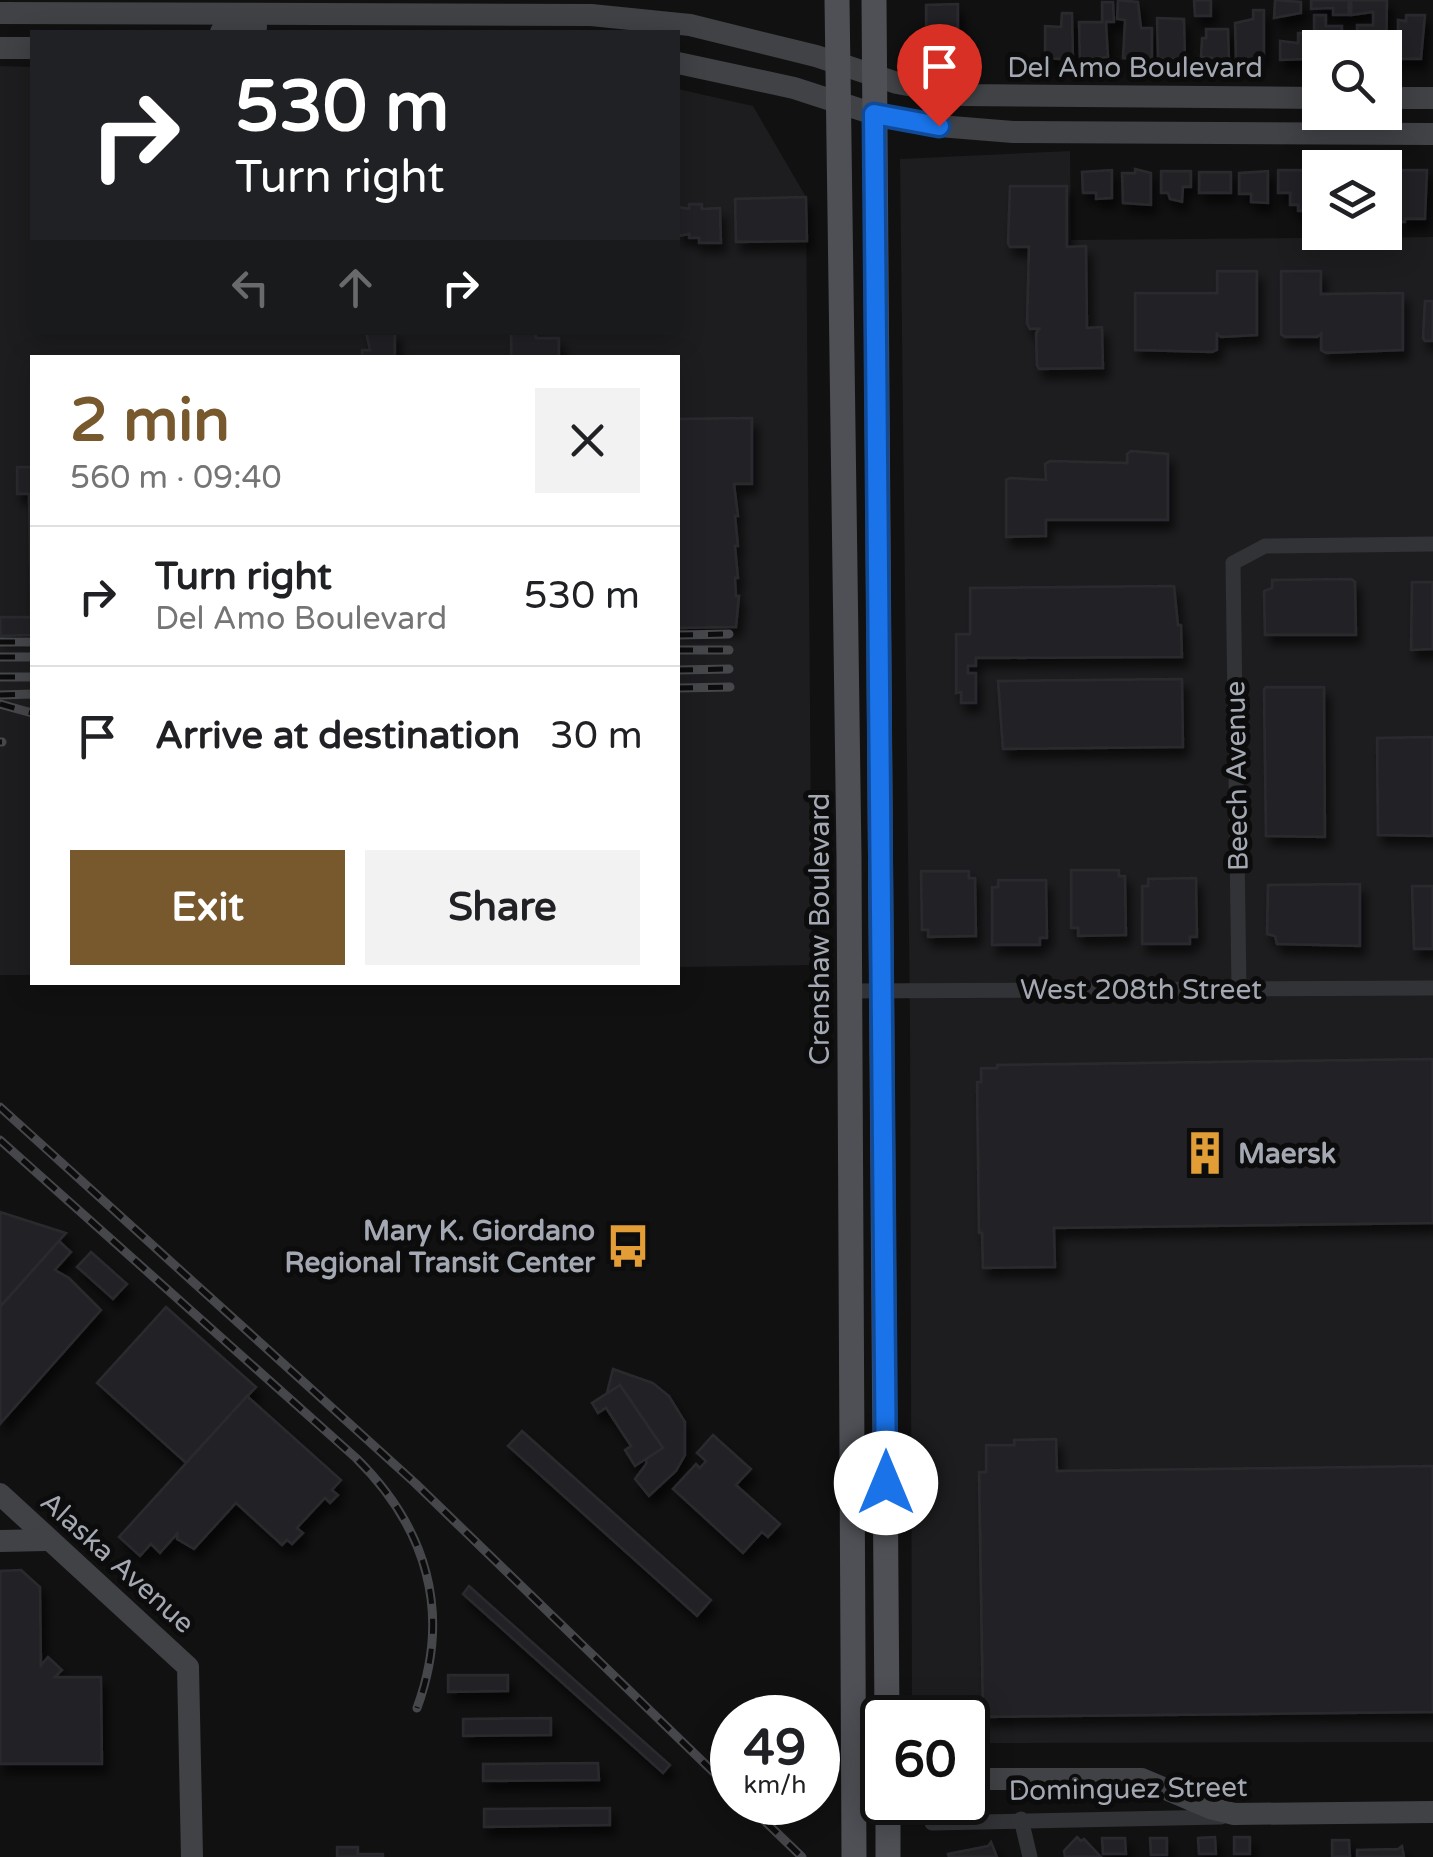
<!DOCTYPE html>
<html lang="en">
<head>
<meta charset="utf-8">
<style>
  body { margin:0; font-family:"Varela Round",sans-serif; background:#f2f2f2; color:#202124; height:100vh; display:flex; flex-direction:column; font-size:38px; white-space:nowrap }
  * { box-sizing:border-box; margin:0 }
  p { font-size:32px; color:#757577 }
  .icon { flex:none; width:55px; height:55px; fill:none; stroke:currentColor; stroke-width:2; stroke-linecap:round; stroke-linejoin:round }
  .map { position:relative; flex:1; overflow:hidden }
  .panel { position:absolute; left:30px; top:355px; width:650px; height:630px; display:flex; flex-direction:column; background:#fff; border-radius:0px; box-shadow:0 5px 25px #0003 }
  .panel>* { flex:none }
  .guide { position:absolute; left:30px; top:30px; width:650px; height:305px; border-radius:0px; box-shadow:0 5px 25px #0003; background:#202124; color:#fff; overflow:hidden }
  .tools { position:absolute; left:1302px; top:30px; display:grid; gap:20px }
  .tools a { display:grid; place-items:center; width:100px; height:100px; border-radius:0px; background:#fff; box-shadow:0 5px 25px #0003; font-size:50px }
  .speed { position:absolute; left:710px; top:1695px; display:flex; gap:20px; font-size:50px; font-weight:700; text-align:center }
  .speed>* { display:grid; place-content:center; width:130px; height:130px; border-radius:50%; background:#fff; box-shadow:0 5px 25px #0003; line-height:1 }
  .speed small { font-size:25px; font-weight:400 }
  .speed .limit { border:5px solid #111; border-radius:15px; background:#fff; color:#111 }
  .pin { position:absolute; display:grid; place-items:center; width:85px; height:85px; color:#fff; margin:-102px -42px; border-radius:50% 50% 50% 0; rotate:-45deg; box-shadow:0 0 10px #0007 }
  .pin .icon { rotate:45deg }
  .me { position:absolute; width:110px; margin:-55px; rotate:0deg; stroke-linejoin:round; filter:drop-shadow(0 0 8px #0008) }
  .turn { display:flex; align-items:center; gap:35px; height:210px; padding:0 40px; font-size:45px }
  .turn .icon { width:130px; height:130px; stroke-width:2.5 }
  .turn b { display:block; font-size:70px; line-height:85px }
  .lanes { display:flex; align-items:center; height:95px; padding:0 40px; background:#0003; justify-content:center; gap:50px; direction:ltr }
  .lanes .off { opacity:.35 }
  .round { display:grid; place-items:center; flex:none; width:105px; height:105px; border-radius:0px; background:#f2f2f2 }
  .head { display:flex; align-items:center; justify-content:space-between; height:170px; padding:0 40px }
  h1 { font-size:60px; font-weight:800; line-height:75px; color:#78592d }
  .button { display:flex; gap:20px; margin-top:auto; padding:20px 40px }
  .button a { flex:1; height:115px; border-radius:0px; background:#78592d; color:#fff; font-size:40px; font-weight:800; line-height:115px; text-align:center }
  .button a+a { background:#f2f2f2; color:#202124 }
  ul { padding:0; list-style:none }
  li { display:flex; align-items:center; gap:30px; height:140px; padding:0 40px; border-top:2px solid #e0e0e0 }
  li div { flex:1 }
  li b { display:block; font-size:38px }
  li em { font-style:normal }
  .map>svg:first-child { display:block }
  .built { fill:#1d1d1f }
  .building { fill:#242426; stroke:#2b2b2e; stroke-width:2.5; filter:url(#shadow) }
  .lines { fill:none; stroke-linecap:round; stroke-linejoin:round }
  .street { stroke:#323336; stroke-width:15 }
  .secondary { stroke:#404246; stroke-width:22 }
  .primary { stroke:#4e5055; stroke-width:25 }
  .rail-casing { stroke:#45474b; stroke-width:9 }
  .rail { stroke:#0c0c0d; stroke-width:5; stroke-dasharray:15; stroke-linecap:butt }
  .route-casing { stroke:#114b97; stroke-width:25 }
  .route { stroke:#1a73e8; stroke-width:18 }
  .labels { text-anchor:middle; stroke-width:10; stroke-linejoin:round; paint-order:stroke }
  .street-label { font-size:28px; fill:#a3a8b2; stroke:#0c0c0d }
  .poi-label { font-size:28px; font-weight:bold; fill:#a3a8b2; stroke:#0c0c0d; text-anchor:start }
</style>
</head>
<body>
<div class="map">
<svg width="1433" height="1857" viewBox="0 0 1433 1857">
  <defs>
    <filter id="shadow"><feDropShadow dx="5" dy="9" stdDeviation="5" flood-color="#0009"/></filter>
  </defs>
  <rect width="100%" height="100%" fill="#111112"/>
  <g class="built">
    <path d="M0 66 32 67V332H678V89L753 106 806 197 812 965 678 967V358H32V975H0Z"/>
    <path d="M1070 151 1071 240 1433 237V1742L968 1743V1718L912 1717 910 1023 900 159Z"/>
  </g>
  <g class="building">
    <path d="M1118 0 1138 2 1141 28H1152V60L1123 58 1125 20 1117 19Z"/>
    <path d="M1194 0H1211V16H1195Z"/>
    <path d="M1275 0 1301 2V13L1274 18Z"/>
    <path d="M1311 0H1349V15H1333V8L1311 9Z"/>
    <path d="M1351 0H1387L1386 59 1385 48H1357V25H1373V12L1351 15Z"/>
    <path d="M1102 2H1113L1114 22H1106L1108 57 1080 60 1079 22H1102Z"/>
    <path d="M958 4V33H926V5Z"/>
    <path d="M1253 10H1264V57L1236 60 1235 23 1253 19Z"/>
    <path d="M1062 13H1072L1073 60 1045 58V26L1061 27Z"/>
    <path d="M1314 15H1326V26H1342V48H1320V60H1314Z"/>
    <path d="M1406 15H1425L1421 59H1392V33H1398V20L1406 21Z"/>
    <path d="M1157 18 1184 19 1185 59H1158Z"/>
    <path d="M1206 29H1228L1229 60 1201 57 1202 38H1206Z"/>
    <path d="M1298 33H1308V59L1280 60V41L1298 43Z"/>
    <path d="M1135 169 1151 173V205L1123 203 1122 173H1135Z"/>
    <path d="M1112 170V198L1096 199V193H1083L1082 172Z"/>
    <path d="M1278 170H1308L1310 211H1298V205H1290V193H1278Z"/>
    <path d="M1395 170H1427L1425 219H1405V222H1400V201H1395Z"/>
    <path d="M1161 171H1191V187H1183L1182 202 1170 199 1168 193H1161Z"/>
    <path d="M1268 171V203L1251 202V194H1239V173Z"/>
    <rect x="1199" y="172" width="32" height="21"/>
    <path d="M1010 186H1067V247L1086 246 1087 328 1102 327 1103 368 1039 369 1037 365 1036 333 1039 329H1030L1027 323 1029 247H1010L1008 243Z"/>
    <path d="M806 197 807 241 736 242 735 199Z"/>
    <path d="M689 204H702V209L720 208 721 243H699V238H689V234L678 236V207L689 209Z"/>
    <path d="M1217 271H1257V335L1221 337 1217 334V350L1212 352 1135 350V293H1217Z"/>
    <path d="M1281 271H1321V294L1403 293V350L1326 353 1321 350V334L1317 337H1285L1281 334Z"/>
    <path d="M1425 301H1433V341H1425L1423 338Z"/>
    <path d="M395 332V358L362 357V350H370L366 332Z"/>
    <path d="M511 332H536V338H559V358H511Z"/>
    <path d="M752 418V484H734L738 516H735L738 546H735L738 578H735L736 596H739L736 627 678 628V419Z"/>
    <path d="M1131 451 1168 454V520H1046V536L1006 537V480L1010 478 1046 480 1045 464 1050 461 1127 463V454Z"/>
    <path d="M17 467H32V635L0 636V617H31L29 494H17Z"/>
    <path d="M1351 579 1355 582 1356 635H1265L1264 591 1272 588V580Z"/>
    <path d="M1412 582H1433V649L1411 650Z"/>
    <path d="M1174 586 1178 625H1181L1182 657 976 658V666H968V673H976V703H961V692L956 693V634H970V588Z"/>
    <path d="M1182 679 1183 747 1003 749 998 681Z"/>
    <path d="M1266 687H1324L1325 837 1266 836 1264 690Z"/>
    <path d="M1433 737V836L1378 835 1377 738Z"/>
    <path d="M1071 870H1119V876H1125L1126 935 1078 936V928H1071Z"/>
    <path d="M921 871H969V878H975L976 936 928 937V930H922Z"/>
    <path d="M1196 878 1197 937H1190V944H1142V886H1148V879Z"/>
    <path d="M998 880H1046L1047 938H1040V945H992V887H998Z"/>
    <path d="M1360 884V946L1277 944 1275 936 1267 934 1268 885Z"/>
    <path d="M1412 886H1433V949H1414Z"/>
    <path d="M1433 1059V1223L1054 1228 1055 1267 983 1268 982 1233H979L977 1082H981V1068H997V1065Z"/>
    <path d="M0 1212 66 1233 0 1307Z"/>
    <path d="M59 1241 71 1252 55 1270 69 1278 101 1310 0 1424V1307Z"/>
    <path d="M91 1252 127 1284 113 1299 77 1267Z"/>
    <path d="M166 1307 256 1387 186 1463 97 1383Z"/>
    <path d="M613 1369 653 1383 669 1396 685 1422V1455L676 1471 649 1496 635 1479 646 1464 649 1440 632 1414 607 1393Z"/>
    <path d="M620 1385 663 1448 635 1466 625 1450 631 1446 606 1408 598 1413 592 1403Z"/>
    <path d="M247 1396 341 1480 332 1490 338 1495 330 1503 325 1498 297 1528 303 1533 292 1544 287 1540 282 1545 236 1503 194 1549 177 1539V1534L160 1553 151 1544 140 1556 119 1537Z"/>
    <path d="M522 1431 711 1600 697 1616 508 1446Z"/>
    <path d="M713 1435 751 1469 736 1485 780 1524 768 1537 762 1532 743 1553 673 1489 696 1464 700 1468 706 1461 697 1453Z"/>
    <path d="M1056 1439 1057 1471 1433 1466V1712L983 1717 979 1472H986V1445H1014V1440Z"/>
    <path d="M21 1570 40 1587 41 1665 48 1657 62 1670 55 1677H101L102 1764H0V1571Z"/>
    <path d="M469 1586 670 1765 663 1773 463 1594Z"/>
    <path d="M448 1675H508V1691L448 1692Z"/>
    <path d="M551 1718V1735L463 1736V1719Z"/>
    <path d="M598 1763 599 1780 483 1781V1764Z"/>
    <path d="M610 1808V1825L484 1827V1809Z"/>
    <path d="M1077 1837 1081 1841 1084 1839 1101 1857H1065L1064 1851Z"/>
    <path d="M1215 1837 1216 1854H1199L1198 1838Z"/>
    <rect x="1234" y="1837" width="16" height="17"/>
    <path d="M1102 1838H1125L1126 1854H1103Z"/>
    <path d="M1150 1838H1167V1855H1151Z"/>
    <path d="M1332 1840H1349L1350 1857H1332Z"/>
    <path d="M991 1842 997 1857H949L948 1854 988 1846Z"/>
    <path d="M1402 1846 1404 1857H1357V1850L1398 1849Z"/>
    <path d="M337 1847H358V1854H383V1857H337Z"/>
  </g>
  <g class="lines">
    <g class="street">
      <path d="M1239 989 1233 563 1265 546 1433 544"/>
      <path d="M849 991 1433 988"/>
      <path d="M1021 1819 1030 1857"/>
      <path d="M932 1823 1221 1817"/>
    </g>
    <g class="secondary">
      <path d="M0 13 591 15 690 25 816 56 897 83 963 95 1320 98"/>
      <path d="M221 32 232 27H256"/>
      <path d="M0 48H32"/>
      <path d="M678 63 794 88 874 114 939 126 1013 132 1433 134"/>
      <path d="M1385 98H1433"/>
      <path d="M0 1494 188 1667 192 1857"/>
      <path d="M0 1541 47 1540"/>
      <path d="M968 1779H1142L1210 1808 1234 1814 1433 1812"/>
      <path d="M854 1780H882"/>
    </g>
    <g class="primary">
      <path d="M837 0 849 857 854 1857"/>
      <path d="M874 0 887 1718"/>
      <path d="M888 1802V1857"/>
    </g>
    <g class="rail-casing">
      <g id="rail">
        <path d="M678 635 729 634"/>
        <path d="M0 642H32"/>
        <path d="M678 650H729"/>
        <path d="M0 657H32"/>
        <path d="M678 670 729 669"/>
        <path d="M0 677H32"/>
        <path d="M678 688 730 687"/>
        <path d="M0 695 32 694"/>
        <path d="M0 704 32 713"/>
        <path d="M0 742H2"/>
        <path d="M0 1107 415 1483 732 1790"/>
        <path d="M0 1140 356 1458C427 1528 452 1613 417 1708"/>
        <path d="M745 1802 802 1857"/>
      </g>
    </g>
    <use href="#rail" class="rail"/>
  </g>
  <g class="lines">
    <g class="route-casing">
      <path id="route" d="M886 1483 874 114 939 126"/>
    </g>
    <use href="#route" class="route"/>
  </g>
  <defs>
    <g id="building-bare" transform="scale(3.45)"><path d="M-4-6H4V6H1V3H-1V6H-4ZM-2.5-4.3h1.7v1.8h-1.7ZM.8-4.3h1.7v1.8H.8ZM-2.5-1h1.7V.8h-1.7ZM.8-1h1.7V.8H.8Z" fill="#e39d37" stroke="#0c0c0d" stroke-width="2.5" paint-order="stroke"/></g>
    <g id="bus-bare" transform="scale(3.45)"><path d="M-5-6H5V4H4V6H2V4H-2V6H-4V4H-5ZM-3.5-4V0h7V-4ZM-3.5 1.2v1.5H-2V1.2ZM2 1.2v1.5H3.5V1.2Z" fill="#e39d37" stroke="#0c0c0d" stroke-width="2.5" paint-order="stroke"/></g>
  </defs>
  <g fill-rule="evenodd">
    <use href="#building-bare" x="1205" y="1153"/>
    <use href="#bus-bare" x="628" y="1246"/>
  </g>
  <g class="labels">
    <g class="street-label">
      <text x="1135" y="77">Del Amo Boulevard</text>
      <text transform="translate(1236 776) rotate(-91)" y="10">Beech Avenue</text>
      <text transform="translate(819 929) rotate(-90)" y="10">Crenshaw Boulevard</text>
      <text x="1141" y="999">West 208th Street</text>
      <text transform="translate(118 1562) rotate(42)" y="10">Alaska Avenue</text>
      <text transform="translate(1128 1788) rotate(-1)" y="10">Dominguez Street</text>
    </g>
    <g class="poi-label">
      <text x="1238" y="1163">Maersk</text>
      <text x="595" y="1240" text-anchor="end">Mary K. Giordano<tspan x="595" dy="32">Regional Transit Center</tspan></text>
    </g>
  </g>
</svg>
<div class="tools">
<a><svg class="icon" aria-label="search" viewBox="0 0 24 24"><circle cx="10" cy="10" r="6"/><path d="M15 15l6 6"/></svg></a>
<a><svg class="icon" aria-label="layers" viewBox="0 0 24 24"><path d="M12 4l9 5-9 5-9-5zM3 14l9 5 9-5"/></svg></a>
</div>
<div class="speed"><div>49<small>km/h</small></div><div class="limit">60</div></div>
<div class="pin" style="left:939px;top:126px;background:#d93025"><svg class="icon" aria-label="arrive" viewBox="0 0 24 24"><path d="M6 21V4h12l-3 4 3 4H6"/></svg></div>
<svg class="me" style="left:886px;top:1483px" viewBox="-20 -20 40 40"><circle r="19" fill="#fff"/><path d="M0-13L10 11 0 6-10 11z" fill="#1a73e8"/></svg>
<div class="guide">
<div class="turn"><svg class="icon" aria-label="right" viewBox="0 0 24 24"><path d="M7 20v-9h11M14 6l5 5-5 5"/></svg><div><b>530 m</b>Turn right</div></div>
<div class="lanes"><svg class="icon off" aria-label="left" viewBox="0 0 24 24"><path d="M17 20v-9H6M10 6l-5 5 5 5"/></svg><svg class="icon off" aria-label="ahead" viewBox="0 0 24 24"><path d="M12 20V5M6 11l6-6 6 6"/></svg><svg class="icon" aria-label="right" viewBox="0 0 24 24"><path d="M7 20v-9h11M14 6l5 5-5 5"/></svg></div>
</div>
<section class="panel">
<div class="head"><div><h1>2 min</h1><p>560 m · 09:40</p></div><a class="round"><svg class="icon" aria-label="close" viewBox="0 0 24 24"><path d="M6 6l12 12M18 6L6 18"/></svg></a></div>
<ul>
<li><svg class="icon" aria-label="right" viewBox="0 0 24 24"><path d="M7 20v-9h11M14 6l5 5-5 5"/></svg><div><b>Turn right</b><p>Del Amo Boulevard</p></div><em>530 m</em></li>
<li><svg class="icon" aria-label="arrive" viewBox="0 0 24 24"><path d="M6 21V4h12l-3 4 3 4H6"/></svg><div><b>Arrive at destination</b></div><em>30 m</em></li>
</ul>
<div class="button"><a>Exit</a><a>Share</a></div>
</section>
</div>
</body>
</html>
